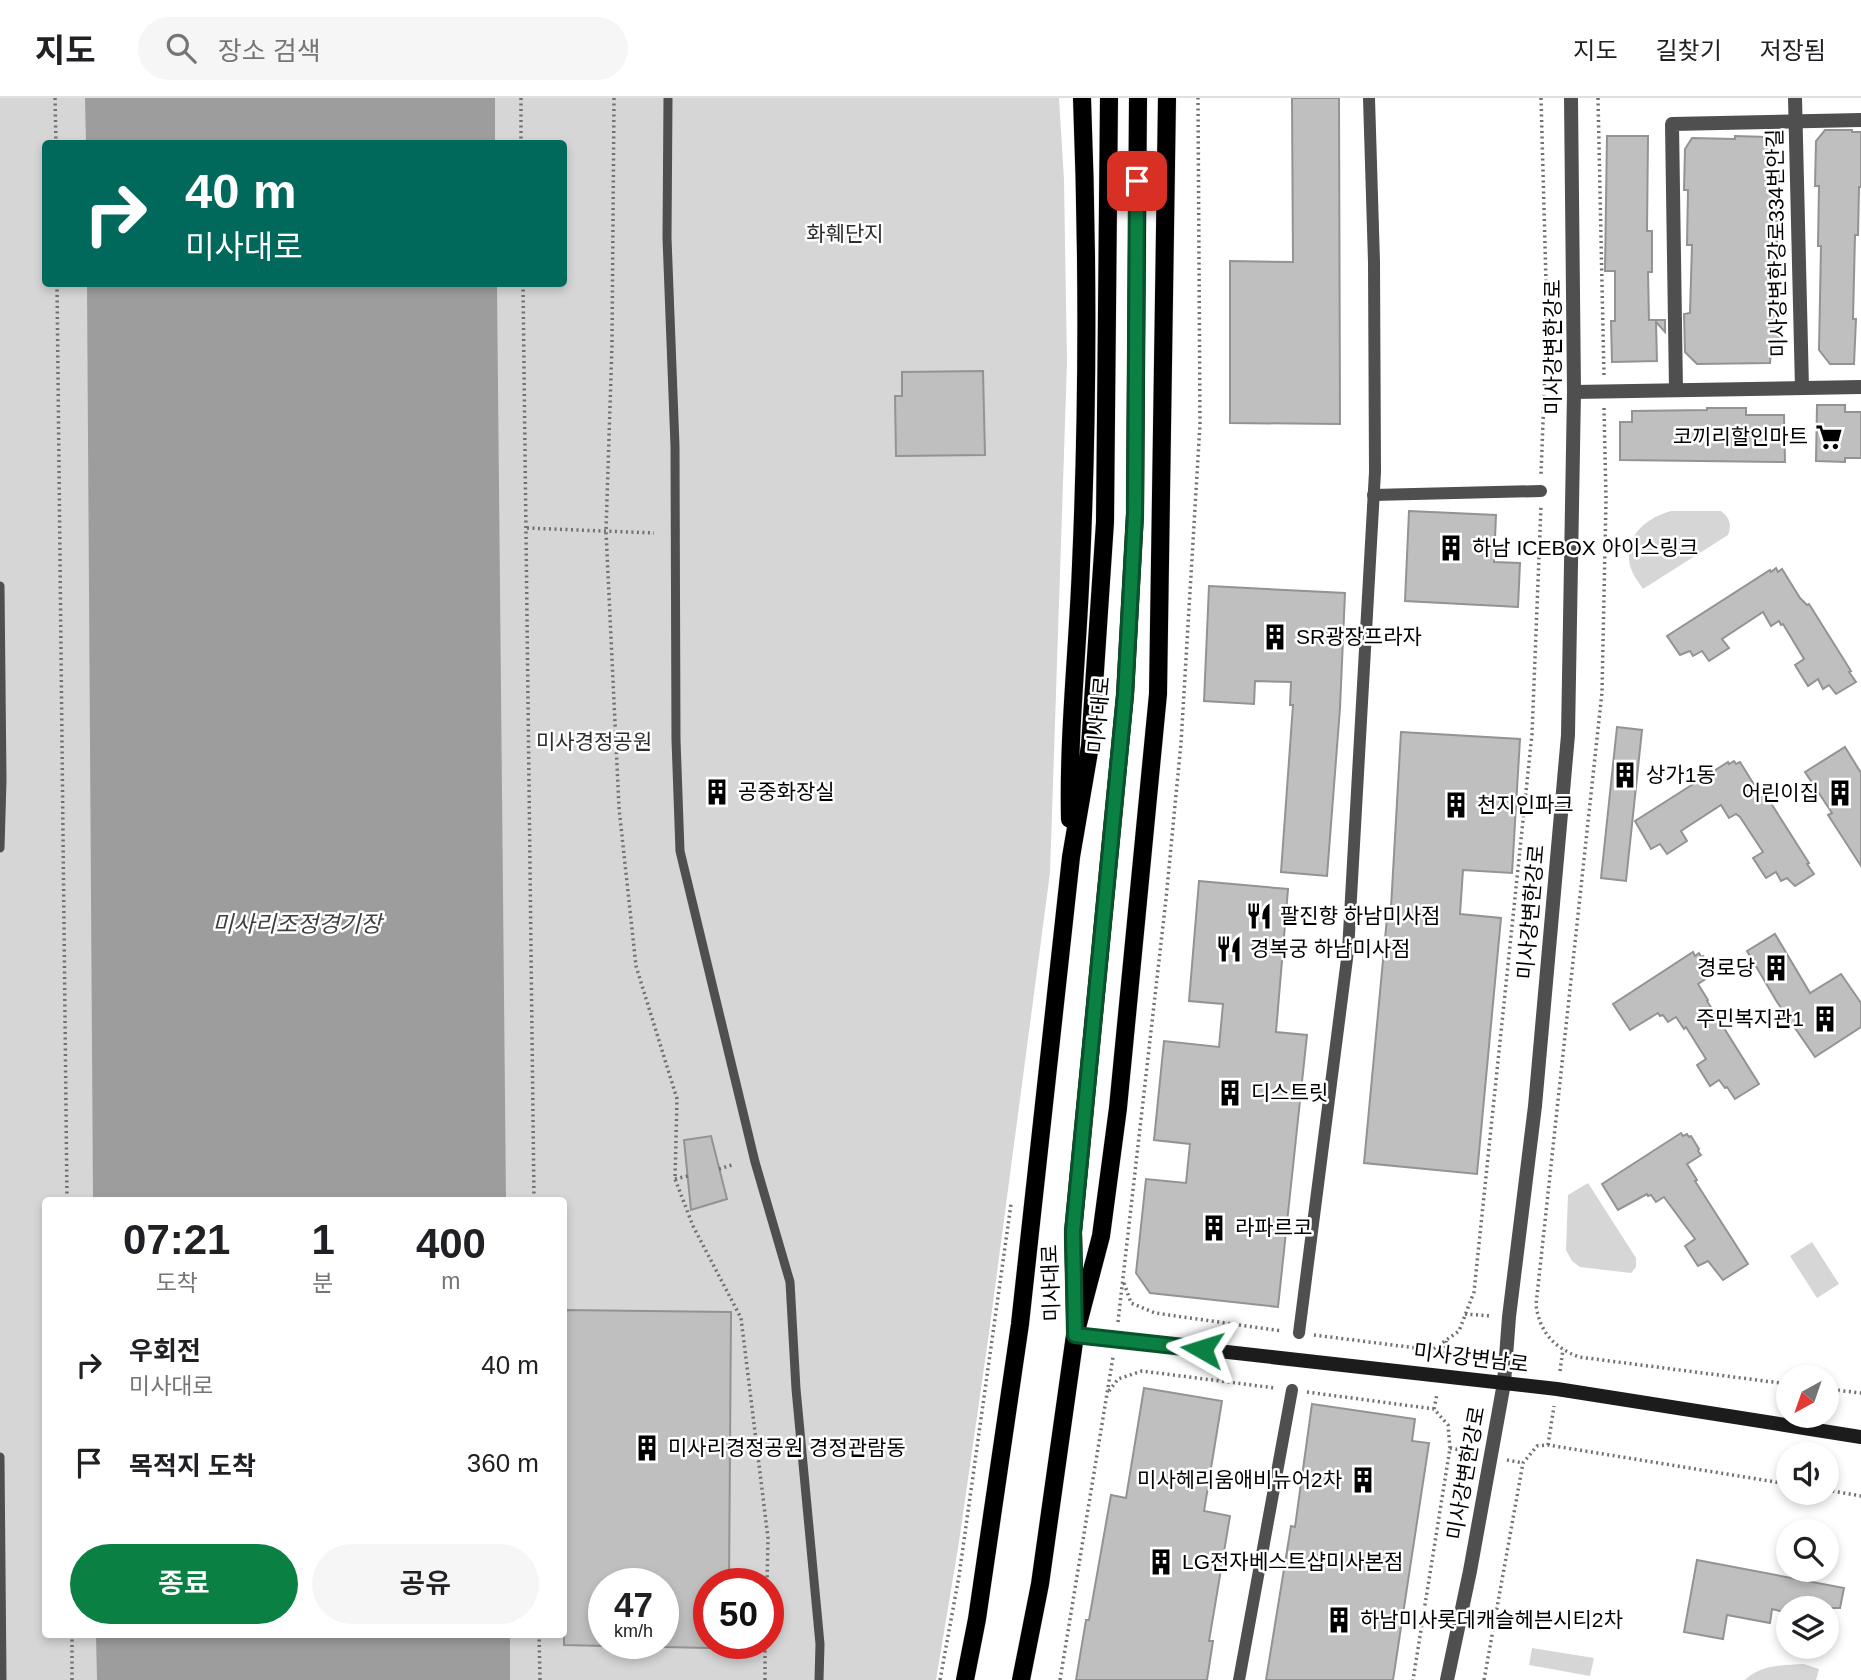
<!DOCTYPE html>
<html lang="ko">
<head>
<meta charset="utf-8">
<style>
  body { margin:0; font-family:Arial,"Noto Sans KR",sans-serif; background:#f6f6f6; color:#202124; height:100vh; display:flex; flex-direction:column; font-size:26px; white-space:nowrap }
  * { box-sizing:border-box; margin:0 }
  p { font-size:23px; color:#757577 }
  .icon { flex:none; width:38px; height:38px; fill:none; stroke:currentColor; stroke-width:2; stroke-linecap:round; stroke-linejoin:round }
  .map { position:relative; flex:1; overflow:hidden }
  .panel { position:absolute; left:42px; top:1099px; width:525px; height:441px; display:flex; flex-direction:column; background:#fff; border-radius:7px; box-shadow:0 4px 10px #0003 }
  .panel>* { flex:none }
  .banner { position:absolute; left:42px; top:42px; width:525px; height:147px; border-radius:7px; box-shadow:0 4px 10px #0003; background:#00695c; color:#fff; overflow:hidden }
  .needle { width:46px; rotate:220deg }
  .buttons { position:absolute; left:1776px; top:1267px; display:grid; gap:14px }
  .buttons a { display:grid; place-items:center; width:63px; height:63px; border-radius:50%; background:#fff; box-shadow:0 4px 10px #0003; font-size:35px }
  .speed { position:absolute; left:588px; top:1470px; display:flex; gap:14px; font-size:35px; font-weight:700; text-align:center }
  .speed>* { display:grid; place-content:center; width:91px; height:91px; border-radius:50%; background:#fff; box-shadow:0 4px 10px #0003; line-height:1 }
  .speed small { font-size:18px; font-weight:400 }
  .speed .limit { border:10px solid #d22; background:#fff; color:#111 }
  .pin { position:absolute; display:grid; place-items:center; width:60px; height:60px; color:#fff; margin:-30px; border-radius:14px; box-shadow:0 4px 10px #0006 }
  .me { position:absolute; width:77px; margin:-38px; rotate:276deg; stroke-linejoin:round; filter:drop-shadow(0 0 5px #0008) }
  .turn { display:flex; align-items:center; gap:24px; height:147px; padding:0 28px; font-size:32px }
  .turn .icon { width:91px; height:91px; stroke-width:2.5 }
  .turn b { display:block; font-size:49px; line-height:60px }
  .eta { display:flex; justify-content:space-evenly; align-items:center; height:119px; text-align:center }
  .eta b { font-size:42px; font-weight:600; line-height:49px }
  .button { display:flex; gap:14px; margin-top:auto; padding:14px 28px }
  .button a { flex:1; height:80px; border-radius:42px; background:#0b8043; color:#fff; font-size:28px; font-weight:600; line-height:80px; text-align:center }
  .button a+a { background:#f6f6f6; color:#202124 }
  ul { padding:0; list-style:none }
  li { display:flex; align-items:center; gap:21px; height:98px; padding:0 28px }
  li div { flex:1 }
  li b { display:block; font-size:26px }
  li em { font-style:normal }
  header { display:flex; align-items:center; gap:42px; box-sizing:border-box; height:98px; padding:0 35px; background:#fff; border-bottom:2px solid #e0e0e0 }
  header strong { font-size:33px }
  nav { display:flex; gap:38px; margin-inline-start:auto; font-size:24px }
  .search { width:490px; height:63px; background:#f6f6f6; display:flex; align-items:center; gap:18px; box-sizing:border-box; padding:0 24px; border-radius:38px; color:#757577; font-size:26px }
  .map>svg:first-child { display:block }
  .green { fill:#d6d6d6; fill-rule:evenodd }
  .water { fill:#9d9d9d }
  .building { fill:#bfbfbf; stroke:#939393; stroke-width:2 }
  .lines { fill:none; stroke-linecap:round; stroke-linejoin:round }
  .primary-casing { stroke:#dbdbdb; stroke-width:19 }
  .path { stroke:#717171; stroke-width:3.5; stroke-dasharray:2 3.5; stroke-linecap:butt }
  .service { stroke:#4f4f4f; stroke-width:9 }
  .pedestrian { stroke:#4f4f4f; stroke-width:12 }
  .minor { stroke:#4f4f4f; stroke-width:14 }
  .tertiary { stroke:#4f4f4f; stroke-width:14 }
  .secondary { stroke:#1c1c1c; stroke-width:14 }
  .primary { stroke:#000; stroke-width:18 }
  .route-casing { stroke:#07532c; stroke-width:18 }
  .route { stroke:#0b8043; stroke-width:12 }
  .labels { text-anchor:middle; stroke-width:5; stroke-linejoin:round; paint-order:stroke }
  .park-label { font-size:21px; fill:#2d2d2d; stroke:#fff }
  .street-label { font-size:21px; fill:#000; stroke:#fff }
  .poi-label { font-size:21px; fill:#000; stroke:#fff; text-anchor:start }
  .water-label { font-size:23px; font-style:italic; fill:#3e3e3e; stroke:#fff }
</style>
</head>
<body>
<header>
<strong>지도</strong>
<div class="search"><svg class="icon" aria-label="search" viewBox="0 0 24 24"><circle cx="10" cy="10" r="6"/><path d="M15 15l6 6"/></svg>장소 검색</div>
<nav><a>지도</a><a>길찾기</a><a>저장됨</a></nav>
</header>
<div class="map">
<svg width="1861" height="1582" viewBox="0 0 1861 1582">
  <rect width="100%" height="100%" fill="#fff"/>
  <g class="green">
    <path d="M0 0H1059L1064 82 1067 265 1050 775 989 1235 959 1444 936 1582H0ZM46 46H564V186H46ZM46 1102H564V1536H46ZM604 1486H663V1545H604ZM709 1486H768V1545H709Z"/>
    <path d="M1671 413H1721C1730 420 1732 427 1728 437L1643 491C1637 482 1629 472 1629 460 1627 435 1649 419 1671 413Z"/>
    <path d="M1588 1085 1636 1160V1169L1631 1175 1580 1169 1572 1163 1566 1152 1568 1097Z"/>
    <path d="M1812 1144 1839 1186 1817 1200 1790 1158Z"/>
    <path d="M1532 1550 1594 1560 1590 1578 1529 1567Z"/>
    <path d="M1804 1566 1819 1571 1816 1582H1745C1760 1567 1784 1567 1804 1566Z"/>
  </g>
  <g class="water">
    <path d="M85 0H495V45H86Z"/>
    <path d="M87 186H497L506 1102H93Z"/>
    <path d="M96 1537H510V1582H97Z"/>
  </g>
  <g class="building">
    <path d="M1292 0H1339L1340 326 1230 325V163L1293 164Z"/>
    <path d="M1825 32H1852V34H1861V89H1859L1858 137H1855L1853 221H1856L1854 266H1830L1819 252 1821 148H1818L1819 88H1815L1816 43Z"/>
    <path d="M1607 38H1648L1647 133H1652V174H1648L1649 222H1665V234L1656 224 1657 263 1612 264 1611 223H1615V173H1605Z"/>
    <path d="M1735 38 1768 39 1774 46 1773 71H1779L1775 216 1779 217V253H1771L1770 265 1697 266 1685 254 1684 216 1690 215 1692 147H1687L1688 92H1684L1685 51 1692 40 1735 41Z"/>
    <path d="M983 273 985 357 896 358 895 298H902V274Z"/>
    <path d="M1817 307H1845V314H1861V360H1845V364L1816 363Z"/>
    <path d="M1707 310H1746V317H1784L1785 364 1620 362V324H1632V313L1707 312Z"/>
    <path d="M1409 413 1496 417 1494 464 1520 465 1518 509 1405 503Z"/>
    <path d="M1776 470 1778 474 1782 471 1800 500 1807 507 1809 506 1851 573 1849 574 1856 584 1836 596 1829 587 1823 591 1818 581 1808 588 1795 567 1804 561 1783 526 1781 527 1779 523 1771 528 1763 514 1722 541 1729 550 1709 563 1702 553 1693 558 1690 553 1680 557 1667 538 1770 472 1771 474Z"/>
    <path d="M1209 488 1345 495 1340 610 1327 778 1281 774 1293 607H1290L1291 584 1255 583 1254 606 1204 603Z"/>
    <path d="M1617 629 1642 632 1626 783 1601 780Z"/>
    <path d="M1401 634 1520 641 1512 775 1463 772 1460 816 1501 820 1477 1076 1364 1065 1388 809H1391Z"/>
    <path d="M1845 649 1861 675V768L1828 717 1832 715 1805 674Z"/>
    <path d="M1734 663 1736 666 1740 664 1758 693 1760 692 1765 700 1767 699 1809 765 1807 766 1814 776 1795 788 1787 780 1781 783 1776 774 1766 780 1753 760 1763 754 1740 719 1736 716 1729 720 1721 707 1681 733 1687 743 1667 756 1660 746 1651 751 1635 723 1728 664 1729 666Z"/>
    <path d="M1199 783 1288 791 1276 934 1307 937 1278 1209 1150 1195 1136 1175 1146 1081 1186 1085 1190 1046 1154 1042 1164 943 1219 949 1223 906 1189 903Z"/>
    <path d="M1775 836 1810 895 1841 876 1861 905V929L1815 959 1777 904 1747 853Z"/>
    <path d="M1693 854 1695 858 1699 855 1701 859 1703 858 1711 871 1709 872 1712 877 1698 886 1708 902 1707 903 1759 986 1735 1001 1727 989 1725 990 1719 982 1710 988 1697 967 1706 961 1686 929 1684 931 1676 919 1668 924 1663 917 1660 918 1658 915 1630 932 1613 906Z"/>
    <path d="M1681 1035 1683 1038 1687 1036 1689 1039 1691 1038 1699 1051 1698 1053 1701 1057 1687 1066 1697 1082 1695 1083 1748 1166 1723 1182 1708 1163 1698 1168 1685 1148 1695 1141 1664 1099 1656 1104 1651 1097 1648 1098 1647 1096 1618 1112 1602 1086Z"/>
    <path d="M711 1038 727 1101 691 1112 684 1042Z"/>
    <path d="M564 1212 731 1214 729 1486H709V1550L663 1549V1486H604V1548L564 1547Z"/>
    <path d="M1144 1290 1222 1303 1204 1413 1230 1418 1209 1543H1213L1207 1582H1076L1086 1522H1089L1111 1397 1126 1400Z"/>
    <path d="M1312 1306 1415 1321 1412 1343 1429 1345 1393 1582H1266L1291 1428 1295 1429Z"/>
    <path d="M1697 1462 1844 1490 1840 1510H1788V1515L1772 1511 1770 1525 1727 1517 1723 1541 1684 1534Z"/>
  </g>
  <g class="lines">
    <g class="primary-casing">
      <g id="primary">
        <path d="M1070 721C1068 636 1078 551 1081 467 1088 311 1088 155 1082 0"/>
        <path d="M1075 1216 1073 1134 1125 597 1135 416 1138 0"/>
        <path d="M965 1582 977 1521 1020 1226 1071 759 1090 648 1105 424 1109 0"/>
        <path d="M1021 1582 1040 1486 1075 1237 1101 1138 1118 1010 1158 596 1167 0"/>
      </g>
    </g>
    <g class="path">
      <path d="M55 0 56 46"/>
      <path d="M521 0V46"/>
      <path d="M614 0 612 246 606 433 619 710 636 868 677 1001 675 1081 693 1128 741 1220 768 1440 767 1486"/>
      <path d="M1541 0 1547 221 1541 376"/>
      <path d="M1598 0 1604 278"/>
      <path d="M57 186 67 1102"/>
      <path d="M523 186 534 1102"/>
      <path d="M1604 310 1606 401 1602 594 1536 1207C1540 1234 1553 1249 1579 1259L1788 1286"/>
      <path d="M527 430 654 435"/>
      <path d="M719 1071 732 1067"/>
      <path d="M675 1081 688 1078"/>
      <path d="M1124 1185 1131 1205 1155 1215 1282 1233"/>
      <path d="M1465 1216 1491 1218"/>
      <path d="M1118 1224 1166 801 1181 645 1200 326 1198 0"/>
      <path d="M1314 1237 1432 1252 1459 1233 1474 1194 1532 636 1541 408"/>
      <path d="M1443 1261 1447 1241"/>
      <path d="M1560 1273 1563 1251"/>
      <path d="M1827 1291 1861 1295"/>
      <path d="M1109 1293 1118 1281 1142 1273 1275 1290"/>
      <path d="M1307 1294 1434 1311 1448 1327 1450 1350 1413 1582"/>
      <path d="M1434 1311 1437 1296"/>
      <path d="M1548 1347 1554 1308"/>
      <path d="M1450 1350 1476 1355"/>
      <path d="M1507 1362 1523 1365"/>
      <path d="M1827 1392 1861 1398"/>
      <path d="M72 1536V1582"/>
      <path d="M539 1536 540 1582"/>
      <path d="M765 1582V1545"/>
      <path d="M940 1582 959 1478 1011 1106"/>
      <path d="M1060 1582 1113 1259"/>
      <path d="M1484 1582 1523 1365 1537 1348 1548 1347 1788 1386"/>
    </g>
    <g class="service">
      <path d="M668 0 667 140 675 348 676 642 680 753 755 1064 790 1184 796 1291 820 1546 819 1582"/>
      <path d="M0 488 2 682 0 750"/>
      <path d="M0 1359 2 1582"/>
    </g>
    <g class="pedestrian">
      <path d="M1373 397 1541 393"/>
      <path d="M1299 1235 1348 853 1375 374 1374 164 1369 0"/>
      <path d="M1239 1582 1292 1292"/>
    </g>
    <g class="minor">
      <path d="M1795 0 1802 290"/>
      <path d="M1676 292 1672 26 1861 22"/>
      <path d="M1574 294 1861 289"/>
    </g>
    <path class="tertiary" d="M1447 1582 1470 1473 1504 1285 1509 1219 1535 1008 1568 637 1574 294 1571 0"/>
    <path class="secondary" d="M1075 1237 1557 1291 1861 1339"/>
    <use href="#primary" class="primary"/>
  </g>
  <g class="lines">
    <g class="route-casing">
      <path id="route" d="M1137 83 1135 416 1125 597 1073 1134 1075 1237 1202 1251"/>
    </g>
    <use href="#route" class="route"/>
  </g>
  <defs>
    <g id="supermarket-bare" transform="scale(2.1)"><path d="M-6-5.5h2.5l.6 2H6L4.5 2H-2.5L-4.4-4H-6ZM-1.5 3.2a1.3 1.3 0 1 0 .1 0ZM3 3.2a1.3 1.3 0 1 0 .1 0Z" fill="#000" stroke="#fff" stroke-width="2.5" paint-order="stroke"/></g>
    <g id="building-bare" transform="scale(2.1)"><path d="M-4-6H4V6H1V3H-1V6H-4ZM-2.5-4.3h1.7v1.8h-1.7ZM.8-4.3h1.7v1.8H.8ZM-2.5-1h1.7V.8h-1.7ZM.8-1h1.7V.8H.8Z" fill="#000" stroke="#fff" stroke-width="2.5" paint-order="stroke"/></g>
    <g id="restaurant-bare" transform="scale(2.1)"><path d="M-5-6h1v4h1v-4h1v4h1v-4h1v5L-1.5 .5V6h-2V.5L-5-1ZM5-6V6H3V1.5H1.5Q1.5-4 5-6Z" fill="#000" stroke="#fff" stroke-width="2.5" paint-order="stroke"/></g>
  </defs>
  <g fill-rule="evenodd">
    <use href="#supermarket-bare" x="1829" y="339"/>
    <use href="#building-bare" x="1451" y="450"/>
    <use href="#building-bare" x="1275" y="539"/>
    <use href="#building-bare" x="1625" y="677"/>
    <use href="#building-bare" x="717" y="694"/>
    <use href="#building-bare" x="1840" y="695"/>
    <use href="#building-bare" x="1456" y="707"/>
    <use href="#restaurant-bare" x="1259" y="818"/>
    <use href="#restaurant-bare" x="1229" y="851"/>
    <use href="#building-bare" x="1776" y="870"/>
    <use href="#building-bare" x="1825" y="921"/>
    <use href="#building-bare" x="1230" y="995"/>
    <use href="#building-bare" x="1214" y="1130"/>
    <use href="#building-bare" x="647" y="1350"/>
    <use href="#building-bare" x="1363" y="1382"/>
    <use href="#building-bare" x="1161" y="1464"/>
    <use href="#building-bare" x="1339" y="1522"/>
  </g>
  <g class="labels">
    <g class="park-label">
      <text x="845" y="143">화훼단지</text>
      <text x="594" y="651">미사경정공원</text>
    </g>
    <g class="street-label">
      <text transform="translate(1777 145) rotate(-91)" y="7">미사강변한강로334번안길</text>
      <text transform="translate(1553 249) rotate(-90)" y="7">미사강변한강로</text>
      <text transform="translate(1099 617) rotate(-85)" y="7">미사대로</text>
      <text transform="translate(1531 814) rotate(-85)" y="7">미사강변한강로</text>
      <text transform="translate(1051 1185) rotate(-92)" y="7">미사대로</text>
      <text transform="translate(1471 1260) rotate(7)" y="7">미사강변남로</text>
      <text transform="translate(1466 1375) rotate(-80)" y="7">미사강변한강로</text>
    </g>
    <g class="poi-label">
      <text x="1808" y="346" text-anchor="end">코끼리할인마트</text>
      <text x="1472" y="457">하남 ICEBOX 아이스링크</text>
      <text x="1296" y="546">SR광장프라자</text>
      <text x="1646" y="684">상가1동</text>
      <text x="738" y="701">공중화장실</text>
      <text x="1819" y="702" text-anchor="end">어린이집</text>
      <text x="1477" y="714">천지인파크</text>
      <text x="1280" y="825">팔진향 하남미사점</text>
      <text x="1250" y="858">경복궁 하남미사점</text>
      <text x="1755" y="877" text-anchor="end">경로당</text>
      <text x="1804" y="928" text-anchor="end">주민복지관1</text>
      <text x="1251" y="1002">디스트릿</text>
      <text x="1235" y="1137">라파르코</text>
      <text x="668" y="1357">미사리경정공원 경정관람동</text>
      <text x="1342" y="1389" text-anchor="end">미사헤리움애비뉴어2차</text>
      <text x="1182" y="1471">LG전자베스트샵미사본점</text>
      <text x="1360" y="1529">하남미사롯데캐슬헤븐시티2차</text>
    </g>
    <g class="water-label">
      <text x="297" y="834">미사리조정경기장</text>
    </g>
  </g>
</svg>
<div class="buttons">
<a><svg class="needle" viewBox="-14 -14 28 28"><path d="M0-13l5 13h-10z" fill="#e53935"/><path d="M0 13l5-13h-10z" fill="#757577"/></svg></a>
<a><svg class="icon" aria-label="sound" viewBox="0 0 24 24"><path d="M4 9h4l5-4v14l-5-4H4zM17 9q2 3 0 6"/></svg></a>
<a><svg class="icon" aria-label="search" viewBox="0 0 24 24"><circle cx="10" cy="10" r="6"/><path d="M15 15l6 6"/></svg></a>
<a><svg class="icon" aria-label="layers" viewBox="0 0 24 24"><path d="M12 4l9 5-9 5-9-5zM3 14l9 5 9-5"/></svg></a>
</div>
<div class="speed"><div>47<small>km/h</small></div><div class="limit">50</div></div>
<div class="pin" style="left:1137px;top:83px;background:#d93025"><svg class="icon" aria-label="arrive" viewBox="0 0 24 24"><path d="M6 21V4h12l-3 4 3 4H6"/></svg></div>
<svg class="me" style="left:1202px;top:1251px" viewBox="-20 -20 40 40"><path d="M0-17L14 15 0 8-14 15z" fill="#0b8043" stroke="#fff" stroke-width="4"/></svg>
<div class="banner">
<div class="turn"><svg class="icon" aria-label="right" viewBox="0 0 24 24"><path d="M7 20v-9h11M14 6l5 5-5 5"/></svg><div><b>40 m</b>미사대로</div></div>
</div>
<section class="panel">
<div class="eta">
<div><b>07:21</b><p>도착</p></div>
<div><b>1</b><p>분</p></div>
<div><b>400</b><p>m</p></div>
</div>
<ul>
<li><svg class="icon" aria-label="right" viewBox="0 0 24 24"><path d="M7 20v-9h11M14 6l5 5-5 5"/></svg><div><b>우회전</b><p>미사대로</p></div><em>40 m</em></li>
<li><svg class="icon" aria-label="arrive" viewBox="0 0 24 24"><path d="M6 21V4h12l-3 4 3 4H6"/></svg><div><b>목적지 도착</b></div><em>360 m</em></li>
</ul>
<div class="button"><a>종료</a><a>공유</a></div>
</section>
</div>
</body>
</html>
